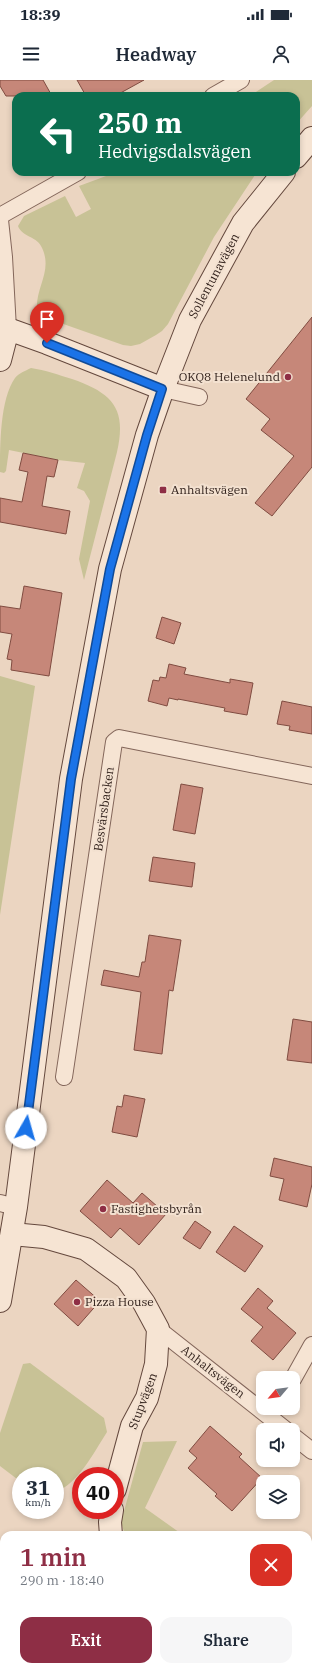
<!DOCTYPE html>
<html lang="en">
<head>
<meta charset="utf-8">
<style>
  body { margin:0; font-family:"IBM Plex Serif",serif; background:#f6f6f7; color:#1f2937; height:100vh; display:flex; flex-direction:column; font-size:15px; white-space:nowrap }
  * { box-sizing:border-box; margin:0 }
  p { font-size:13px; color:#747a83 }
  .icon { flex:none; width:22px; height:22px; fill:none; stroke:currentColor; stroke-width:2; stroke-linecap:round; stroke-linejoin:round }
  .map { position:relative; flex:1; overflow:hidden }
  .details { position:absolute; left:0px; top:1451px; width:312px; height:140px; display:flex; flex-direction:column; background:#fff; border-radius:12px 12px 0 0; box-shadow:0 2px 6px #0003 }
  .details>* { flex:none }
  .hud { position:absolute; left:12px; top:12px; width:288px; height:84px; border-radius:12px; box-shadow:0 2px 6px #0003; background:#0b6e4f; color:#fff; overflow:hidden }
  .needle { width:26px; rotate:241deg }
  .fabs { position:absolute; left:256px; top:1291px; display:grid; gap:8px }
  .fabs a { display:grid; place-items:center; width:44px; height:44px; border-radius:8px; background:#fff; box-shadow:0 2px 6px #0003; font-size:20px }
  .speed { position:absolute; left:12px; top:1387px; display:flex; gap:8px; font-size:20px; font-weight:700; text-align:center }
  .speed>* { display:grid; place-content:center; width:52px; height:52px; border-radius:50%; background:#fff; box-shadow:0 2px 6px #0003; line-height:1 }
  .speed small { font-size:10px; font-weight:400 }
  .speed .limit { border:6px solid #d22; background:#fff; color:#111 }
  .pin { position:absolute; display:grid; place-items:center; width:34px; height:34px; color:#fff; margin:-41px -17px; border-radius:50% 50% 50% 0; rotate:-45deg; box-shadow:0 0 4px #0007 }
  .pin .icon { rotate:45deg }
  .me { position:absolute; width:44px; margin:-22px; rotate:7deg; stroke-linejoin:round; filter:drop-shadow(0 0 3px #0008) }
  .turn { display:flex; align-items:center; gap:14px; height:84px; padding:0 20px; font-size:18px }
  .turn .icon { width:52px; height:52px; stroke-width:2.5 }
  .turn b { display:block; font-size:28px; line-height:34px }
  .round { display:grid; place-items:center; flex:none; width:42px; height:42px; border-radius:12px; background:#f6f6f7 }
  .head { display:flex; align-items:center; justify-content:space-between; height:68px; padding:0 20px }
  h1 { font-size:24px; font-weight:600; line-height:30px; color:#8e2e45 }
  .action { display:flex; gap:8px; margin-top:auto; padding:8px 20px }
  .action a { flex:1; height:46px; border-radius:12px; background:#8e2e45; color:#fff; font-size:16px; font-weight:600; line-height:46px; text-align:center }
  .action a+a { background:#f6f6f7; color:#1f2937 }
  .status { display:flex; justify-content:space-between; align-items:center; height:28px; padding:0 20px; background:#fff; direction:ltr }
  .status svg { height:11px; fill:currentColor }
  header { display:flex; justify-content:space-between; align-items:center; height:52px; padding:0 20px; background:#fff; font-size:18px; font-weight:600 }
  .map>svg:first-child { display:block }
  .green { fill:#c8c296 }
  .building { fill:#c68779; stroke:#804c41 }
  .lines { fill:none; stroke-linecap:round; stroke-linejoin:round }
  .street-casing { stroke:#83665a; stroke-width:18 }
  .secondary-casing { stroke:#64483d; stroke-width:24 }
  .street { stroke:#f6e4d3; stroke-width:16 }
  .secondary { stroke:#f6e4d3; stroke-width:22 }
  .route-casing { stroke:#114b97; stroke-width:10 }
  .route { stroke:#1a73e8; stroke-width:7 }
  .poi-dot { fill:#8e2e45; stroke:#f3e1d0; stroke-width:1.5 }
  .labels { text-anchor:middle; stroke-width:4; stroke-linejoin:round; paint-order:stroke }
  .street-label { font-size:12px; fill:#33231d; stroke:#f3e1d0 }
  .poi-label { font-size:12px; fill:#33231d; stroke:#f3e1d0; text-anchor:start }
</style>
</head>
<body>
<div class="status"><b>18:39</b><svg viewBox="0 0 49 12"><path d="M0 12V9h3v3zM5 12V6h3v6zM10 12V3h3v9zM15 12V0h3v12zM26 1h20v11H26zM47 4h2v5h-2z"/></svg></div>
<header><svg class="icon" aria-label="menu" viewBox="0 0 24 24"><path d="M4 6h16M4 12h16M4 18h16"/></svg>Headway<svg class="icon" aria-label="person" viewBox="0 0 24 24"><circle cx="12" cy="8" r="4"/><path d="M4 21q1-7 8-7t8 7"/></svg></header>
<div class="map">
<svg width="312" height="1591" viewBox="0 0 312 1591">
  <rect width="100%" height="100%" fill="#ebd5c1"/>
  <g class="green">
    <path d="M274 0H312V26L296 44V16H250Z"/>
    <path d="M117 92H257L214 157 168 244 162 251 156 255 140 264 131 266 123 265 52 240 37 230C35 207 54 190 41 166 36 156 22 157 18 146L24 136 65 116 76 137 91 129 79 106Z"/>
    <path d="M31 288C45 290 59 295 72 299 112 313 127 328 117 372L84 500 79 479 90 421 84 411 77 408 85 383 58 380 9 370 6 391 4 393 0 392C0 365 0 319 15 298 19 293 25 291 31 288Z"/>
    <path d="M0 596 35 606 0 835Z"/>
    <path d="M30 1283 104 1338 107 1352C93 1374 79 1402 55 1413V1396H21V1402L0 1386V1353L23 1284Z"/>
    <path d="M177 1361 145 1428 183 1455H125L121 1442 143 1362Z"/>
    <path d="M308 1559 312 1563V1591H227L223 1587H308Z"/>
  </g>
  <g class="building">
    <path d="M0 0H43L52 16H6L0 6Z"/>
    <path d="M77 0H144L115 16H86Z"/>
    <path d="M312 237V387L272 436 255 423 294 376 261 350 270 339 246 319Z"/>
    <path d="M23 373 58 380 54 397 47 396 42 426 70 431 66 454 0 442V418L22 422 28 392 19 390Z"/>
    <path d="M24 506 62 513 49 596 11 590 12 580 7 579 12 554 0 552V526L20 529Z"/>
    <path d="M162 537 181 543 174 564 156 558Z"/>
    <path d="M169 584 186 588 184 594 230 603V599L253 603 247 635 224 631 225 628 178 619V620L169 618 167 626 148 621 153 600 159 601 160 597 166 598Z"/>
    <path d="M282 621 312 627V654L289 650 290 646 277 644Z"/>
    <path d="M181 704 203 708 195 754 173 750Z"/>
    <path d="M153 777 195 783 192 807 149 801Z"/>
    <path d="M149 855 181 860 173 911 169 910 162 974 134 970 141 912 101 905 104 890 139 897 142 882H145Z"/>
    <path d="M293 939 312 942V983L287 980Z"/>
    <path d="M124 1015 145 1019 137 1057 112 1052 117 1026 122 1027Z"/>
    <path d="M274 1078 312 1087V1104L307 1127 279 1120 284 1099 270 1096Z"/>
    <path d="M107 1100 133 1123 142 1113 166 1134 139 1165 120 1148 111 1158 80 1131Z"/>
    <path d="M195 1141 211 1152 200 1169 183 1158Z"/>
    <path d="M234 1146 263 1166 245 1192 216 1172Z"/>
    <path d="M76 1200 100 1221 78 1246 54 1224Z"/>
    <path d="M258 1208 273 1221 267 1228 296 1253 273 1280 251 1261 263 1247 241 1229Z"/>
    <path d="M210 1346 242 1374 239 1377 262 1398 232 1431 215 1416 217 1414 188 1388 197 1378 189 1371Z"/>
  </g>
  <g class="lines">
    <g class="street-casing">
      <g id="street">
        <path d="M213 16 241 0"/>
        <path d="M0 136 78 92"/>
        <path d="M0 140 4 177 8 249"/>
        <path d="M163 309 199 317"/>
        <path d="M64 997 114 662 119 658 312 696"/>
        <path d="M0 1123 16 1127"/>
        <path d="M158 1249 286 1350"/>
        <path d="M293 1299 312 1265"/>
        <path d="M293 1356 312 1371"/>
      </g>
    </g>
    <g class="secondary-casing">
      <g id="secondary">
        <path d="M296 77 312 58"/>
        <path d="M0 280 8 249 47 263 163 309"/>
        <path d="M12 1154 44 1157 86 1169 126 1198 144 1223 158 1249 156 1284 147 1318 132 1346 115 1409"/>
        <path d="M0 1221 16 1127 71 699 110 489 147 355 163 309 190 240 243 143 284 92"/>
        <path d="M111 1455 110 1442 112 1430"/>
        <path d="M212 1587 217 1591"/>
      </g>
    </g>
    <use href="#street" class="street"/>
    <use href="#secondary" class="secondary"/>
  </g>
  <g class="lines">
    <g class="route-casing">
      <path id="route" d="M26 1048 71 699 110 489 147 355 162 309 47 263"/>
    </g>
    <use href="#route" class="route"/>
  </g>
  <g class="poi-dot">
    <circle cx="288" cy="297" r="4"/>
    <rect x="159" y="406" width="8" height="8" rx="2"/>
    <circle cx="103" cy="1129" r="4"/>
    <circle cx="77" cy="1222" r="4"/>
  </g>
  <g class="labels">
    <g class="street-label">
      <text transform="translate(214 196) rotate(-62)" y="4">Sollentunavägen</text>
      <text transform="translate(104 729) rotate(-82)" y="4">Besvärsbacken</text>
      <text transform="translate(213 1292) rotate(38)" y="4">Anhaltsvägen</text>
      <text transform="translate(143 1321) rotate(-69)" y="4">Stupvägen</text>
    </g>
    <g class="poi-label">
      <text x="280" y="301" text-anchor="end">OKQ8 Helenelund</text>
      <text x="171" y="414">Anhaltsvägen</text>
      <text x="111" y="1133">Fastighetsbyrån</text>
      <text x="85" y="1226">Pizza House</text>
    </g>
  </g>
</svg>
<div class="fabs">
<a><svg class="needle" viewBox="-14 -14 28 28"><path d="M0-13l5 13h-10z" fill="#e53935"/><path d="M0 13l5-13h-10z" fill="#747a83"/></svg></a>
<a><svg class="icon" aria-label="sound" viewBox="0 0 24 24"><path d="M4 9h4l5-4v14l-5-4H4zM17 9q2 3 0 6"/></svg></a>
<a><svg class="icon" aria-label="layers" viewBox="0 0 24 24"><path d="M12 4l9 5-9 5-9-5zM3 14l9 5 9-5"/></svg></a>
</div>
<div class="speed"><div>31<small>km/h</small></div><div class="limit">40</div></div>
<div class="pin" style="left:47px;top:263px;background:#d93025"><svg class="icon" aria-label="arrive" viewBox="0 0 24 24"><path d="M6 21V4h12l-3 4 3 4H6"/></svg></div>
<svg class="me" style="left:26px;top:1048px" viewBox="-20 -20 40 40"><circle r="19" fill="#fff"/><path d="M0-13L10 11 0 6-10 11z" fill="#1a73e8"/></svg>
<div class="hud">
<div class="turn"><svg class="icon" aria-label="left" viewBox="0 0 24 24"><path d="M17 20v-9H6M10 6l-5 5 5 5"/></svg><div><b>250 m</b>Hedvigsdalsvägen</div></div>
</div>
<section class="details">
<div class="head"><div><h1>1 min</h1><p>290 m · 18:40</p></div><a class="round" style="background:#d93025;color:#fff"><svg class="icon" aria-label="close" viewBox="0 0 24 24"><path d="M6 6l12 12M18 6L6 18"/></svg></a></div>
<div class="action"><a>Exit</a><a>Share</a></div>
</section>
</div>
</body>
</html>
